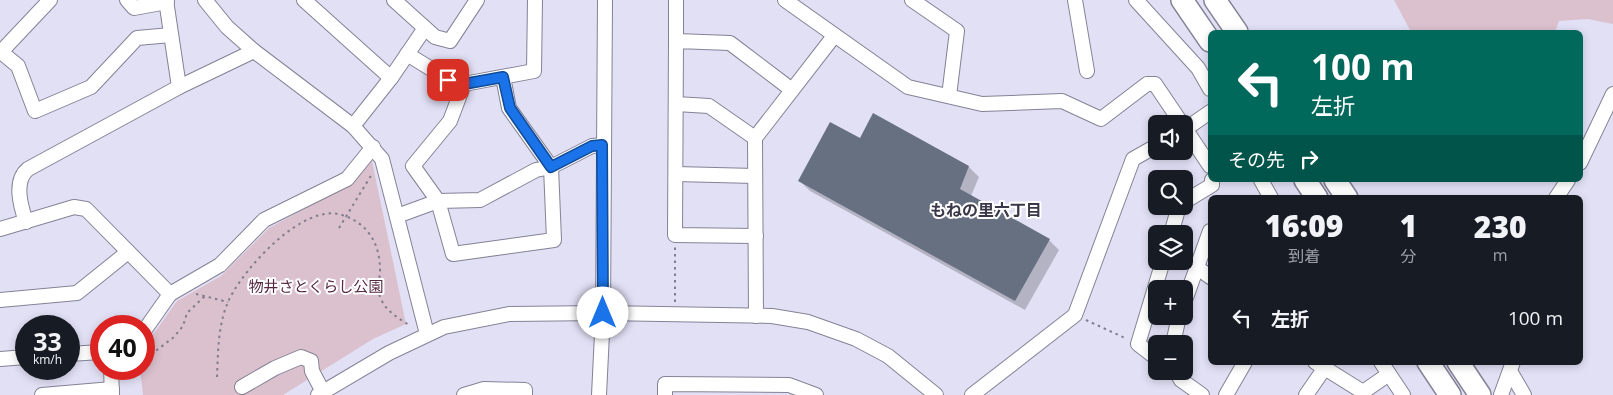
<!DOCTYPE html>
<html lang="ja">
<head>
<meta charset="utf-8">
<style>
  body { margin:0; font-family:"Open Sans","Noto Sans JP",sans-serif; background:#20242c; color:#f1f3f6; height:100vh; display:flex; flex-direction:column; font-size:19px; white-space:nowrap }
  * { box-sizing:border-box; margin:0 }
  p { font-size:16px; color:#9ea1a6 }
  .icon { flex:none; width:28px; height:28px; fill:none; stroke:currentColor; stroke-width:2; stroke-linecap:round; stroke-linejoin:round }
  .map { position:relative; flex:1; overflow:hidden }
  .sheet { position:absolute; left:1208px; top:195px; width:375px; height:170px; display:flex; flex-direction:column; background:#171b24; border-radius:8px; box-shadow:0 2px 8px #0003 }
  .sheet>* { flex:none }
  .banner { position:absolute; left:1208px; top:30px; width:375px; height:152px; border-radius:8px; box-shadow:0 2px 8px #0003; background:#00695c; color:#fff; overflow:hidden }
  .fabs { position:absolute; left:1148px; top:115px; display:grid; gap:10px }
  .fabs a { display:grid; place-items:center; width:45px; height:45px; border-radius:8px; background:#171b24; box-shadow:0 2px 8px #0003; font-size:25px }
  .speed { position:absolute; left:15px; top:315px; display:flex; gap:10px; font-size:25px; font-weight:700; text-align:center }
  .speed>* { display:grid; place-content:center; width:65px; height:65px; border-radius:50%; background:#171b24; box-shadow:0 2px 8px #0003; line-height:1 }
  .speed small { font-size:12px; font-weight:400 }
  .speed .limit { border:8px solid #d22; background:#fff; color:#111 }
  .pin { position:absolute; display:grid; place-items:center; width:42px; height:42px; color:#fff; margin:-21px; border-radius:10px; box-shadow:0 2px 8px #0006 }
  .me { position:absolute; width:55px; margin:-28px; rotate:0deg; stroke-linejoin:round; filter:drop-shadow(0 0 4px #0008) }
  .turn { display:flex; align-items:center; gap:18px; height:105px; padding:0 20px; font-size:22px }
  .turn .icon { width:65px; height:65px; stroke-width:2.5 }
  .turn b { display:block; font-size:35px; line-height:42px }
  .then { display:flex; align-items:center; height:48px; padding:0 20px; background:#0003; gap:10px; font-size:19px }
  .eta { display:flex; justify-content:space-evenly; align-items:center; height:85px; text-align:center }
  .eta b { font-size:30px; font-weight:800; line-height:35px }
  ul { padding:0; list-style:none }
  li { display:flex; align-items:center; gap:15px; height:75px; padding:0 20px }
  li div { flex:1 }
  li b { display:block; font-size:19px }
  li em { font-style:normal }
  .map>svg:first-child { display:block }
  .green { fill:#dbc1ce }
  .shadow { fill:#0003 }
  .building { fill:#677081 }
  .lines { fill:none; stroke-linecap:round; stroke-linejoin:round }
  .minor-casing { stroke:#848295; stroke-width:16 }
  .highway-casing { stroke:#848295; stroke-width:24 }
  .path { stroke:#807e8d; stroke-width:2; stroke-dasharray:2.5 4; stroke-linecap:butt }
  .minor { stroke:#fff; stroke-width:14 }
  .highway { stroke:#fff; stroke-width:21 }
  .route-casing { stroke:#114b97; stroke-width:12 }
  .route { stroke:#1a73e8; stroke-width:9 }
  .labels { text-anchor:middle; stroke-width:4; stroke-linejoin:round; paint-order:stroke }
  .park-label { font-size:15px; fill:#562842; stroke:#fff }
  .neighbourhood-label { font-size:16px; font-weight:bold; fill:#3b3849; stroke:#fff }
</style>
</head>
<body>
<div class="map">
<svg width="1613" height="395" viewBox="0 0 1613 395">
  <rect width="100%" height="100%" fill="#e2e0f5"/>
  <g class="green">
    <path d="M1394 0H1613V24L1588 19 1559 21 1555 32H1411Z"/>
    <path d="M372 161 406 324 373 339 283 395H143L140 369H144V347L177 301 221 276 269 228 352 183Z"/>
  </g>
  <path class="shadow" d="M860 140 969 167 979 177 971 196 1049 240 1059 250 1025 310 810 191 800 181Z"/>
  <path class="building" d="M873 113 969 166 960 189 1050 239 1015 301 798 181 830 122 860 138Z"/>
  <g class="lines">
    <g class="minor-casing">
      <g id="minor">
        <path d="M127 0 134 8 167 2"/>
        <path d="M166 0 179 87"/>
        <path d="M205 0 227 27 254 51 353 126 382 159 427 334"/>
        <path d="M304 0 391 78"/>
        <path d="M394 0 435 37 450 41 477 0"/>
        <path d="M785 0 908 87 982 104 1062 101 1101 119 1147 84H1155L1182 124"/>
        <path d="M912 0 957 31 949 96"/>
        <path d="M1075 0 1087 71"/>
        <path d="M1136 0 1198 68 1210 89"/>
        <path d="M676 41V0"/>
        <path d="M1 52 18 66 35 111 91 87 137 38 171 35"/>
        <path d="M0 53 50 0"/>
        <path d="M407 54 462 88"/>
        <path d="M503 77 509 108 551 167 554 240 453 254 438 201 413 166 450 121 464 84 534 71 535 0"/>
        <path d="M676 104 709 106 755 138"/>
        <path d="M353 126 391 78 425 28"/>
        <path d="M1184 127 1210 166"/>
        <path d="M1184 130 1210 112"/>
        <path d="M1580 163 1613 94"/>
        <path d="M676 174 755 176"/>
        <path d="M1261 180 1271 198"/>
        <path d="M1556 198 1568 180"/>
        <path d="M1184 202 1212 185V180"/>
        <path d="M397 216 438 201 480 200 536 170 551 167 592 146 603 145"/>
        <path d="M26 222C21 207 13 181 28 169L179 87 254 51"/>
        <path d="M0 229 74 207 86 209 170 294 144 331"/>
        <path d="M1171 234 1179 206"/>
        <path d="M756 236 675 235 676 41 730 43 792 90"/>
        <path d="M1198 268 1210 277"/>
        <path d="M170 294 220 265 264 220 347 179 373 147"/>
        <path d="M0 300 77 293 128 252"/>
        <path d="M1184 303 1210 231"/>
        <path d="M756 316 755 138 834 36"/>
        <path d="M1173 344 1179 316"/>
        <path d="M69 354 101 352"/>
        <path d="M1156 358 1138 344 1163 261"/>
        <path d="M0 359 26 357"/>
        <path d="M1315 362 1363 392 1389 374"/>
        <path d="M1381 362 1403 395"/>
        <path d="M111 369 112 395"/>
        <path d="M1176 371 1181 380 1202 395"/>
        <path d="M1510 371 1524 395"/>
        <path d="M242 387 275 368 301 357 311 361 312 371 323 392"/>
        <path d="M42 395 112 389"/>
        <path d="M318 395 389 353 444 327 509 314 603 313 772 316 808 322 856 339 888 356 936 395"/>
        <path d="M464 395 484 389 525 390V395"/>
        <path d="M599 395 603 313 605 0"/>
        <path d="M665 395V384L789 385 816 395"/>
        <path d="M972 395 1075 315 1133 159 1156 146"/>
        <path d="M1226 395 1245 362"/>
        <path d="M1306 395 1324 369"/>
        <path d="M1501 395 1513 362"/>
      </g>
    </g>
    <g class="highway-casing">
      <g id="highway">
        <path d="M1182 0 1210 41"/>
        <path d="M1215 0 1237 32"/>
        <path d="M1305 180 1317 198"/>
        <path d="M1335 180 1347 198"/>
        <path d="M1428 362 1450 395"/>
        <path d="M1458 362 1480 395"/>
      </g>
    </g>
    <g class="path">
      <path d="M339 228 372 174"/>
      <path d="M196 294 228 302"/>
      <path d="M675 302V247"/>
      <path d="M1086 320 1127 339"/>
      <path d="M149 361 153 353 174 337 183 326 187 313 205 296"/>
      <path d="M217 377C218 352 218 325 228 302 242 270 303 202 342 215 368 223 380 244 380 270 380 280 376 289 381 299 386 311 398 318 409 325"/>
    </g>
    <use href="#minor" class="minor"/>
    <use href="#highway" class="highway"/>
  </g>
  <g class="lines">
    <g class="route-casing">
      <path id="route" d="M448 80 462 88 464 84 503 77 510 108 551 167 592 146 602 145 603 313"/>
    </g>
    <use href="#route" class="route"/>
  </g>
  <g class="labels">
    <g class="park-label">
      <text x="316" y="292">物井さとくらし公園</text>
    </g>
    <g class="neighbourhood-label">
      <text x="986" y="216">もねの里六丁目</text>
    </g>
  </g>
</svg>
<div class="fabs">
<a><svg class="icon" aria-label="sound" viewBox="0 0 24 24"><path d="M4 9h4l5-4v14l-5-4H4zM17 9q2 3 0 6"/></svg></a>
<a><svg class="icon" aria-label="search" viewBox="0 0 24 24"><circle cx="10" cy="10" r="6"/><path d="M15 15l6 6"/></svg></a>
<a><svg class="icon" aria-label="layers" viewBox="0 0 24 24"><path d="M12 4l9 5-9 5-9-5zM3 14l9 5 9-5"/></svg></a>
<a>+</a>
<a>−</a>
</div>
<div class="speed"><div>33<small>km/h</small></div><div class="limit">40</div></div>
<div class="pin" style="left:448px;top:80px;background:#d93025"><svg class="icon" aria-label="arrive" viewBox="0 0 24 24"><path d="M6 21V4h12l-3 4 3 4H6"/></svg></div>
<svg class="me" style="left:603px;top:313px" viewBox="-20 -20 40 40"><circle r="19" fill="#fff"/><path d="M0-13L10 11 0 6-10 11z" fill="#1a73e8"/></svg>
<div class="banner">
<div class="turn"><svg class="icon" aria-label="left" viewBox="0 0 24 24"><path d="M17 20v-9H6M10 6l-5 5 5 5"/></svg><div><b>100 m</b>左折</div></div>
<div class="then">その先<svg class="icon" aria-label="right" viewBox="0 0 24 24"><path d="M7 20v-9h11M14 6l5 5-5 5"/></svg></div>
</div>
<section class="sheet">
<div class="eta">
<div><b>16:09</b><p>到着</p></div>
<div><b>1</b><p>分</p></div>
<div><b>230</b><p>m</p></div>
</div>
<ul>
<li><svg class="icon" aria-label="left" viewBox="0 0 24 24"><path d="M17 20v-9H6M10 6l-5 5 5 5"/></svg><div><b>左折</b></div><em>100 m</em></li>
</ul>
</section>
</div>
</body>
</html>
